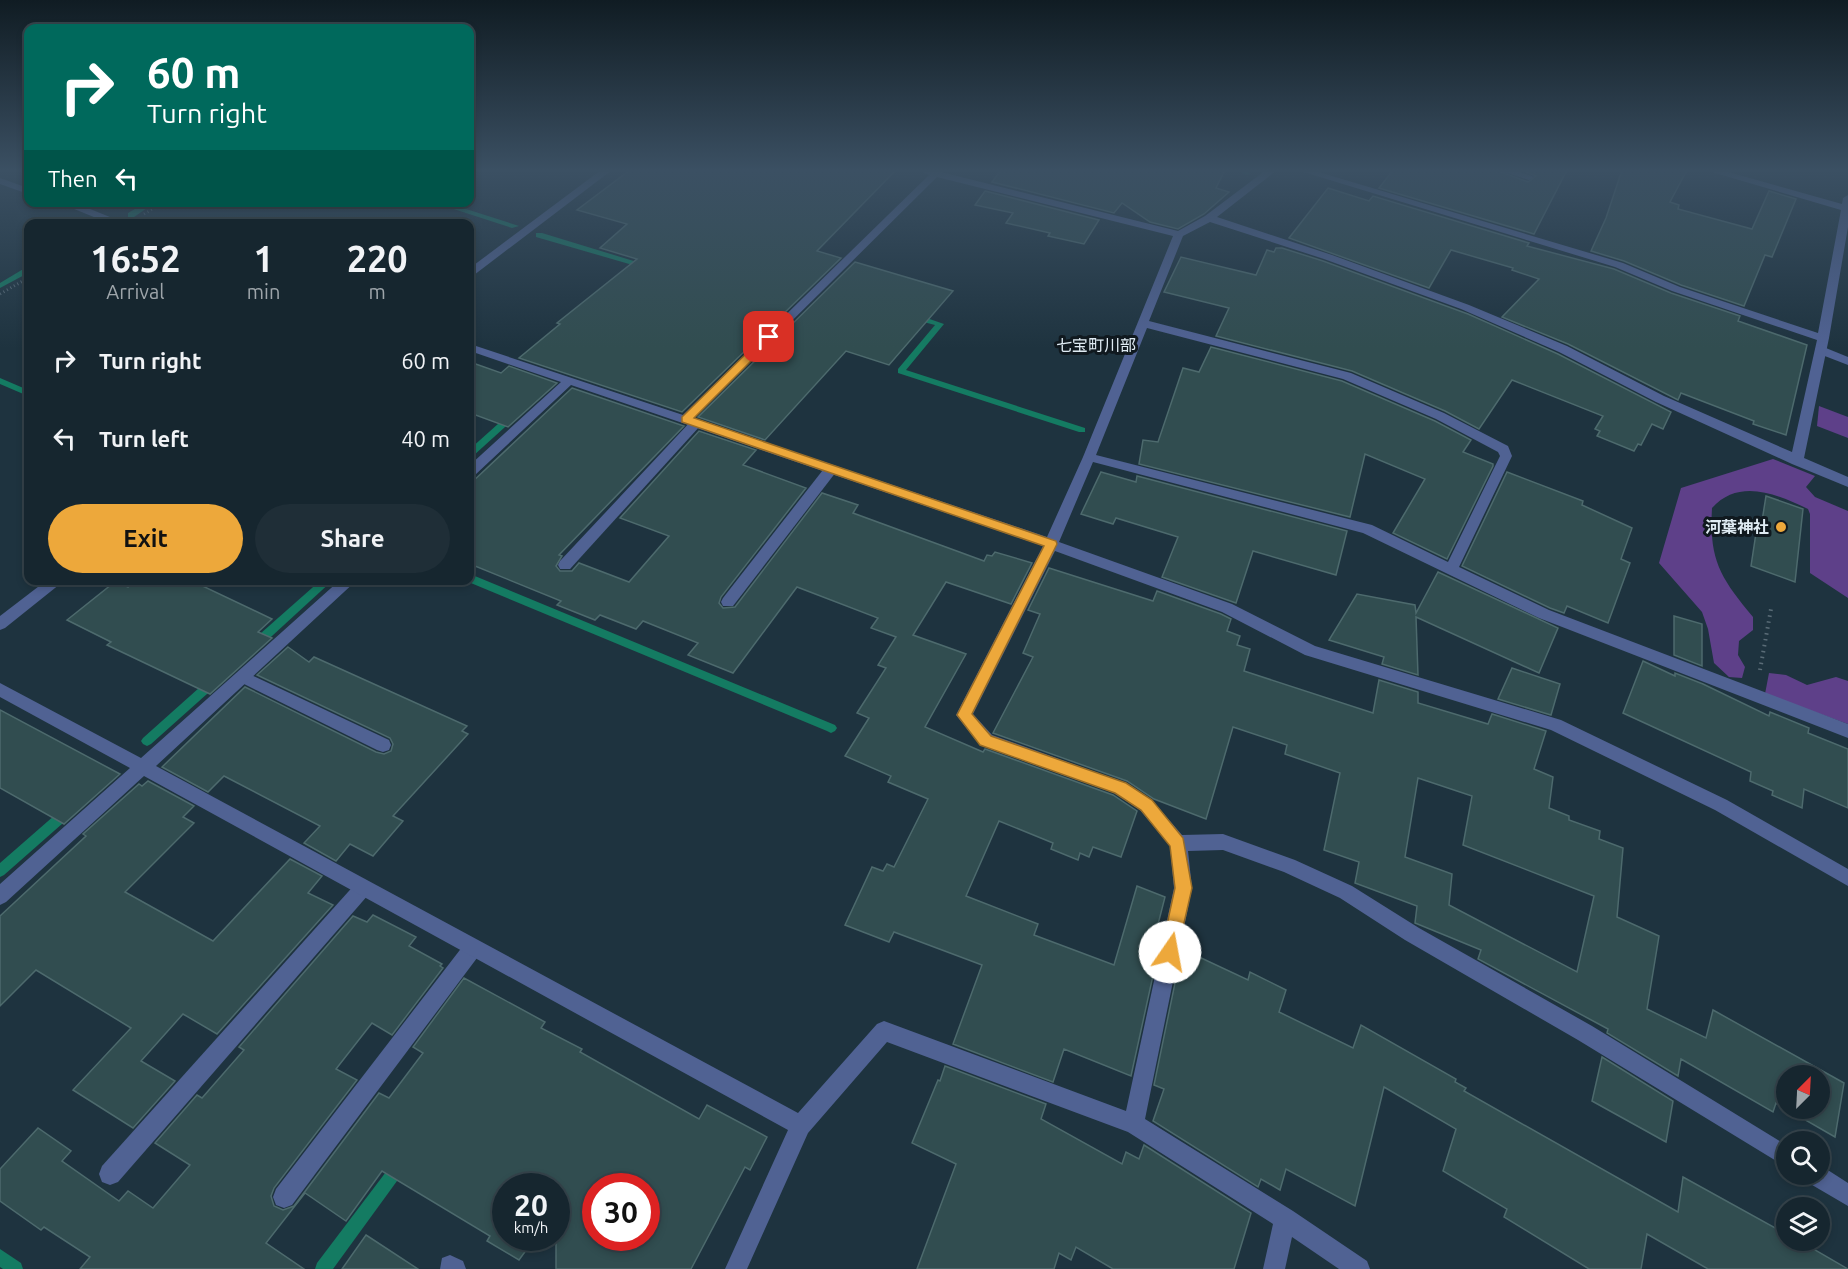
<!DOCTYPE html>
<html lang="en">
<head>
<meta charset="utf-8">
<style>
  body { margin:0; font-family:Ubuntu,"Noto Sans JP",sans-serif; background:#1f2e37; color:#f1f3f6; height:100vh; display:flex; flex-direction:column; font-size:22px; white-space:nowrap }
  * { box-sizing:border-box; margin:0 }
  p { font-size:20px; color:#9ea5aa }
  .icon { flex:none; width:33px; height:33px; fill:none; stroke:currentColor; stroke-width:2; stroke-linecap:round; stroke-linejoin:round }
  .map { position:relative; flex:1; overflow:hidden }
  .sheet { position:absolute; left:24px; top:219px; width:450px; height:366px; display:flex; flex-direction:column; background:#16262f; border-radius:12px; box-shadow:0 3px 9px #0003,0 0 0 2px #35434b }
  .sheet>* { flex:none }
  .hud { position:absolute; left:24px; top:24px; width:450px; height:183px; border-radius:12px; box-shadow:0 3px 9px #0003,0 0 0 2px #35434b; background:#00695c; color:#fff; overflow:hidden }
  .needle { width:39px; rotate:24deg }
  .tools { position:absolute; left:1776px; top:1065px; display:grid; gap:12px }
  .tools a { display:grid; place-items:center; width:54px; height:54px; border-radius:50%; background:#16262f; box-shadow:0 3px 9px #0003,0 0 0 2px #35434b; font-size:30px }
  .speed { position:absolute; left:492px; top:1173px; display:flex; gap:12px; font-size:30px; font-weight:700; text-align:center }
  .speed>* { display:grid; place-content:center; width:78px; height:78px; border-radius:50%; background:#16262f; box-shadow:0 3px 9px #0003,0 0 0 2px #35434b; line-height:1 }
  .speed small { font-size:15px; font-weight:400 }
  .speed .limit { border:9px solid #d22; background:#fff; color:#111 }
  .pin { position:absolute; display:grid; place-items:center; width:51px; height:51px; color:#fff; margin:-26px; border-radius:12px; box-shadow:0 3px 9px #0006 }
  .me { position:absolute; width:66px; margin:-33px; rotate:12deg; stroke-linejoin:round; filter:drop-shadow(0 0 4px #0008) }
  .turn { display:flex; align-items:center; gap:21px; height:126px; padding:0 24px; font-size:27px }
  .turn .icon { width:78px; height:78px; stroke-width:2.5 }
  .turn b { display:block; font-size:42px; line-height:51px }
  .then { display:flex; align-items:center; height:57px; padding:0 24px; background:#0003; gap:12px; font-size:22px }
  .eta { display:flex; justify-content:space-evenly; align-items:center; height:102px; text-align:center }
  .eta b { font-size:36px; font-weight:600; line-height:42px }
  .primary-button { display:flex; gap:12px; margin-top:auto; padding:12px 24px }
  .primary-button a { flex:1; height:69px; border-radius:36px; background:#eda83b; color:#111; font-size:24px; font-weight:600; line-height:69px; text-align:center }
  .primary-button a+a { background:#1f2e37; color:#f1f3f6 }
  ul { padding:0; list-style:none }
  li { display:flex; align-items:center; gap:18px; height:78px; padding:0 24px }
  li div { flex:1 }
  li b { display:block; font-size:22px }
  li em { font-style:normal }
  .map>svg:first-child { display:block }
  .green { fill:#5e4089 }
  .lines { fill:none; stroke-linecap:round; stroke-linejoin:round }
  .stream { fill:#147b62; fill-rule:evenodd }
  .building { fill:#314d50; stroke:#4d6a6d; stroke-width:1.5; fill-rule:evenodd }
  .path-far1 { stroke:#5a6c77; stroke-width:3; stroke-dasharray:1 3; stroke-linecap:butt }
  .path { stroke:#5a6c77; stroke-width:4; stroke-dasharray:1.5 4.5; stroke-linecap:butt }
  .service { fill:#506293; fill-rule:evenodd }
  .minor { fill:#506293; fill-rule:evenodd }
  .route { fill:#eda83b; stroke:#9a6d26; stroke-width:1.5 }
  .poi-dot { fill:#eda83b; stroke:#10191f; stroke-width:2 }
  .labels { text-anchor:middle; stroke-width:6; stroke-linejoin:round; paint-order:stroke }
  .far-quarter-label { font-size:16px; fill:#dfebf3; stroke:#10191f }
  .poi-label { font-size:16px; font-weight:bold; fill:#dfebf3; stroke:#10191f; text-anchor:end }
</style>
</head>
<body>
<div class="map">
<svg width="1848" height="1269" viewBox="0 0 1848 1269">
  <rect width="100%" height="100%" fill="#1e333f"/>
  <g class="green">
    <path d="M1819 406 1848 417V438L1817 426Z"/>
    <path d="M1773 459 1815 476 1806 487 1815 497 1848 511V598L1810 573V514L1808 509C1777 494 1739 478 1712 508 1709 560 1720 577 1753 617V630L1739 641 1738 655 1745 667 1742 678 1729 677 1714 663 1708 629 1702 612 1659 563 1681 488Z"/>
    <path d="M1769 673 1786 675 1807 685 1836 677 1848 681V724L1765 694Z"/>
  </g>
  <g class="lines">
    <g class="stream">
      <path d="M1238 170H1246L1251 174 1246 175Z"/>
      <path d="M147 202H156L134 217H128V213Z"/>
      <path d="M432 202H444L519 226 512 228Z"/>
      <path d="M536 233H542L650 266 643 268 536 237Z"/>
      <path d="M25 268H28V273L0 288V283Z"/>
      <path d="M912 315H918L944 324 906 370 1085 428V432H1079L898 373V369L935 325 912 319Z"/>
      <path d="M0 378 28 390V396L0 384Z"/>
      <path d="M511 414 514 415V419L473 456 470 457V449L508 415Z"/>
      <path d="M470 574 835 725 837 728 835 731 831 733 827 731 466 581 470 580Z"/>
      <path d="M321 580H333L260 647H252L251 644 252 641Z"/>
      <path d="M213 678 217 679 218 682 217 685 151 744 147 746 143 744 141 741 143 738 209 679Z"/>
      <path d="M67 807 71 808 73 812 71 816 4 875 0 877V863L63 808Z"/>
      <path d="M400 1158 405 1160 407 1165 405 1170 333 1269H315L317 1263 395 1160Z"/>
      <path d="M0 1249 21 1263 23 1269H3L0 1267Z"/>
    </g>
  </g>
  <g class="building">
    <path d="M630 170H896L817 251 841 258 682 412 519 358 560 324 557 323 637 259 600 248 627 224 577 210Z"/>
    <path d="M1001 170H1225L1216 188 1229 192 1204 214 1178 229 1150 222 1122 203 1114 213 992 182Z"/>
    <path d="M1393 170H1496L1528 182 1536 176 1521 170H1567L1534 234 1379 188Z"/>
    <path d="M1622 170H1687L1670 202 1679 205 1678 209 1752 229 1769 191 1796 199 1772 257 1765 255 1744 306 1681 285 1624 261 1591 251 1606 218Z"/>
    <path d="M1328 188 1369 201 1373 196 1529 243 1527 246 1614 269 1671 293 1740 316 1738 321 1807 345 1786 435 1753 424 1754 421 1681 393 1678 400 1568 344 1502 317 1539 279 1512 270 1513 268 1451 250 1429 288 1289 238Z"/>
    <path d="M985 191 1099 220 1084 244 1048 236 1050 233 1006 223 1013 213 975 205Z"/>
    <path d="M1276 248H1282L1323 261 1468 314 1558 354 1671 412 1663 429 1652 424 1641 445 1638 444 1634 451 1597 436 1600 431 1595 429 1603 416 1512 380 1479 429 1445 411 1352 371 1216 336 1229 308 1164 292 1181 257 1256 275 1267 250 1274 252Z"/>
    <path d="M855 262 953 291 889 365 846 351 765 440 698 417Z"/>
    <path d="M1211 347 1342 381 1435 421 1471 440 1463 452 1493 464V466L1447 559 1393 533 1425 479 1365 454 1350 517 1139 464 1143 440 1158 442 1183 368 1199 372Z"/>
    <path d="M470 362 501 373 509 366 557 383 508 427 470 413Z"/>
    <path d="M572 388 684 426 559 555 562 556 556 566 560 571H572L579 563 629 582 669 536 620 518 699 431 756 450 743 465 806 488 721 597 719 603 723 608 735 607 822 493 858 505 853 513 984 561 987 555 992 556 995 552 1032 563 1011 604 946 582 913 635 966 654 925 727 983 752 985 749 1113 795 1137 811 1121 857 1093 847 1089 857 1080 853 1078 860 1051 849 1053 843 999 821 966 896 1038 924 1034 935 1114 965 1137 886 1165 897 1155 936 1161 939 1131 1076 1064 1049 1053 1082 953 1044 982 965 894 932 889 942 845 925 872 867 883 871 887 864 894 867 928 799 888 782 891 776 845 756 869 718 857 713 886 668 878 665 896 637 871 628 878 618 797 587 733 673 688 655 698 643 643 621 636 629 600 615 595 620 557 605 561 601 470 564V484Z"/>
    <path d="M1101 472 1136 482 1137 476 1347 531 1336 575 1253 551 1236 603 1162 577 1178 537 1116 518 1113 524 1081 514Z"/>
    <path d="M1507 472 1583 501 1582 505 1632 528 1621 559 1630 563 1608 623 1567 606 1564 613 1550 608 1462 566Z"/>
    <path d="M1766 496 1803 509 1795 582 1751 566 1758 520 1762 521Z"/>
    <path d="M1049 568 1153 601 1157 591 1221 614 1231 619 1227 631 1240 636 1237 645 1250 649 1244 671 1373 713 1379 680 1418 692V703L1488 724 1492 714 1546 731 1534 769 1553 777 1549 808 1569 816V820L1600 831 1599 839 1623 848 1617 917 1659 936 1647 1009 1706 1038 1713 1010 1844 1083 1835 1137 1776 1103 1773 1112 1681 1059 1678 1076 1607 1033 1608 1029 1478 959 1481 950 1415 923 1417 906 1355 883 1359 862 1324 850 1340 773 1285 754 1287 745 1233 727 1206 819 1154 799 1127 781 993 733 1033 657 1023 653 1040 614 1028 610ZM1418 778 1472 796 1463 845 1594 896 1577 972 1449 905 1452 874 1405 857ZM1786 1076H1820V1108H1786Z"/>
    <path d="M1438 572 1558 628 1539 673 1416 617 1418 675 1382 664 1384 657 1329 640 1357 594 1415 605 1416 613Z"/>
    <path d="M137 580H190L272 619 258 632 272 638 210 694 107 645 111 642 67 620 116 581 128 587Z"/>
    <path d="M1674 616 1702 624V666L1674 655Z"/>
    <path d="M288 647 309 662 314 657 467 726 462 731 468 734 393 816 403 821 373 856 350 844 336 861 304 843 320 826 224 776 208 792 162 767 245 687 376 752 384 754 391 751 393 744 390 738 257 675Z"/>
    <path d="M1643 661 1675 676V673L1703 684 1769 716 1770 712 1809 728 1808 733 1848 749V808L1804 789 1802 808 1772 795 1773 791 1750 781 1751 772 1623 713Z"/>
    <path d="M1512 668 1560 684 1551 715 1498 699Z"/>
    <path d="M0 710 120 774 64 824 0 788Z"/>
    <path d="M148 781 194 806 183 817 194 823 125 892 213 941 290 859 322 876 308 893 333 905 217 1034 183 1014 141 1061 175 1081 133 1128 73 1090 131 1028 36 970 0 1006V916L86 836 83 834 139 784 142 786Z"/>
    <path d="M373 915 416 937 409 946 442 964 440 966 443 968 392 1035 372 1023 336 1069 357 1080 274 1188 271 1196 274 1206 283 1210 294 1206 379 1093 389 1098 423 1053 413 1047 464 978 545 1022 541 1028 582 1049 580 1052 699 1119 707 1105 767 1137 750 1170 745 1167 691 1269H556V1186H506V1238H535L519 1260 487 1241 490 1236 382 1171 346 1221 305 1193 266 1243 304 1269H80L90 1257 44 1227 41 1230 0 1201V1169L38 1128 71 1151 62 1161 119 1201 128 1191 153 1208 190 1165 155 1143 197 1095 202 1098 244 1050 239 1047 353 916 367 922ZM596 1186H646V1238H596Z"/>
    <path d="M1182 949 1248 980 1250 972 1286 990 1279 1012 1353 1048 1361 1025 1456 1079 1455 1082 1466 1088 1464 1091 1678 1212 1683 1177 1786 1234V1240H1798L1848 1269H1708L1647 1234 1641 1269H1589L1504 1217 1507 1209 1443 1171 1456 1129 1384 1087 1355 1206 1286 1169 1280 1190 1261 1179 1258 1187 1153 1121 1164 1089 1154 1085Z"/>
    <path d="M1602 1057 1673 1101 1666 1142 1592 1101Z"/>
    <path d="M945 1066 1046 1104 1041 1119 1122 1164 1126 1152 1139 1159 1144 1145 1251 1213 1234 1269H1113L1076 1247 1071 1260 1059 1253 1054 1269H917L956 1164 912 1143 938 1080 940 1081Z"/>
    <path d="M366 1235 418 1269H342Z"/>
  </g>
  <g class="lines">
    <g class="path-far1">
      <path d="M144 214 165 202"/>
      <path d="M0 294 28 278"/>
    </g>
    <path class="path" d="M1760 670 1771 609"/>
    <g class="service">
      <path d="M1498 170H1514L1534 177 1529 180Z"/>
      <path d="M1821 346 1848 357V365L1817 353 1815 350Z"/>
      <path d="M696 419 700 420 702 423 700 426 570 569H560L558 565 560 561 692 420Z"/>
      <path d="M831 465 838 469 836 472 733 606H723L721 602 723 598 826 466Z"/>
      <path d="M243 671 389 740 391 745 389 750 383 752 377 750 238 681 235 677 238 673Z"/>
      <path d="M363 880 369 882 372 888 369 894 118 1182 110 1185 102 1182 99 1174 102 1166 357 882Z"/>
      <path d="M473 939 480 942 482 948 480 954 292 1205 284 1208 276 1205 273 1197 276 1189 466 942Z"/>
      <path d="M450 1255 463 1261 466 1269H440L442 1258Z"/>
    </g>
    <g class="minor">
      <path d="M601 170H612L474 275 470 276V268Z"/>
      <path d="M917 170H933L1178 231 1205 216 1266 170H1277L1217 217 1332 255 1469 305 1567 346 1664 396 1792 452 1817 340 1672 291 1615 267 1297 170H1312L1623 263 1680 287 1818 333 1841 210 1705 170H1721L1842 204 1843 198 1848 195V227L1829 338 1804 458 1848 477V487L1792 464 1656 402 1559 352 1461 309 1324 259 1210 222 1183 236 1149 321 1351 373 1444 413 1508 446 1512 456 1459 567 1549 610 1848 724V738L1539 618 1363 533 1093 462 1059 542 1232 604 1315 646 1561 720 1727 800 1848 869V886L1715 810 1551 730 1305 655 1222 612 1055 551 973 714 992 735 1126 783 1152 800 1182 835 1223 834 1295 860 1352 886 1419 928 1592 1026 1786 1145V1167L1578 1040 1405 940 1340 898 1284 872 1223 850 1188 851 1192 888 1145 1119 1293 1211 1367 1261 1370 1269H1339L1292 1237 1285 1269H1263L1273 1224 1128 1132 887 1042 808 1133 747 1269H725L788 1130 144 776 6 902 0 905V884L130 768 0 697V683L141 758 340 580H357L156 766 798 1113 877 1024 884 1021 1126 1111 1174 888 1170 846 1140 810 1114 793 980 745 956 715 1043 546 571 385 475 475 470 476V465L561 382 470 351V344L683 415 929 175ZM937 177 1173 236 1083 457 1047 537 694 418ZM1147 328 1343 379 1436 419 1498 452 1500 456 1448 562 1372 525 1096 455Z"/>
      <path d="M0 178 28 188V194L0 184Z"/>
      <path d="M57 202H73L127 224H111Z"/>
      <path d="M47 580H65L5 628 0 630V616Z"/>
      <path d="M1820 1165 1848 1183V1206L1807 1182 1805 1174H1820Z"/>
    </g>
  </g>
  <linearGradient id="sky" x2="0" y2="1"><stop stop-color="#101c23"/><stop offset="0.49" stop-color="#3b5063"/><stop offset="1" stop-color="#3b5063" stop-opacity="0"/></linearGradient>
  <rect width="1848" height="348" fill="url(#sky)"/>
  <path class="route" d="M769 334 772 335V340L694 418 1056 541 1057 544 972 714 991 736 1126 783 1152 800 1183 838 1192 888 1176 958 1170 960 1164 958 1161 952 1175 888 1170 846 1141 810 1115 793 980 745 957 715 1044 546 682 422V417L765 335Z"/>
  <circle class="poi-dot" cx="1781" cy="527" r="6"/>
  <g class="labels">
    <g class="far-quarter-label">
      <text x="1096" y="351">七宝町川部</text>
    </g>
    <g class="poi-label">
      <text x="1769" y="533">河葉神社</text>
    </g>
  </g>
</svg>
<div class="tools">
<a><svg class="needle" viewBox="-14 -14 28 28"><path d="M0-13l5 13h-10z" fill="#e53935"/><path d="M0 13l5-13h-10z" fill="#9ea5aa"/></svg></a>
<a><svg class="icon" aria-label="search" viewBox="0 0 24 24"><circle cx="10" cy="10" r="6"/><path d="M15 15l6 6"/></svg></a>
<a><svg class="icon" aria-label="layers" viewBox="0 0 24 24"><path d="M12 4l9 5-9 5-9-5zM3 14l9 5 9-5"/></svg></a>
</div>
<div class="speed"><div>20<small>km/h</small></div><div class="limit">30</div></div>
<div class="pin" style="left:769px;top:337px;background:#d93025"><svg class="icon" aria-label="arrive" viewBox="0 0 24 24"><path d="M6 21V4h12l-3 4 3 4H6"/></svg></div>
<svg class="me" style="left:1170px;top:952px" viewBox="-20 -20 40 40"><circle r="19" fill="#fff"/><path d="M0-13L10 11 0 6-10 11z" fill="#eda83b"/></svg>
<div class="hud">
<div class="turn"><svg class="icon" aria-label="right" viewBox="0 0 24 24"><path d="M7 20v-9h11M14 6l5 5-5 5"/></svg><div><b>60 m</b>Turn right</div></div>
<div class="then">Then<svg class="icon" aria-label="left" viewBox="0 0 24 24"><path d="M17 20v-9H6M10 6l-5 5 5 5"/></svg></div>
</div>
<section class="sheet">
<div class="eta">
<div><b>16:52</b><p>Arrival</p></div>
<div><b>1</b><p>min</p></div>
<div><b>220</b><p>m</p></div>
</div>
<ul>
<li><svg class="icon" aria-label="right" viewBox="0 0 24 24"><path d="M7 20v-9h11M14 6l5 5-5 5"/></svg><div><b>Turn right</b></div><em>60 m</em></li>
<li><svg class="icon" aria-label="left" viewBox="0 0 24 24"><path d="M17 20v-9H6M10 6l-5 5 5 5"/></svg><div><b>Turn left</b></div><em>40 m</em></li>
</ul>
<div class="primary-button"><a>Exit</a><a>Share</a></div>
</section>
</div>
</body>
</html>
